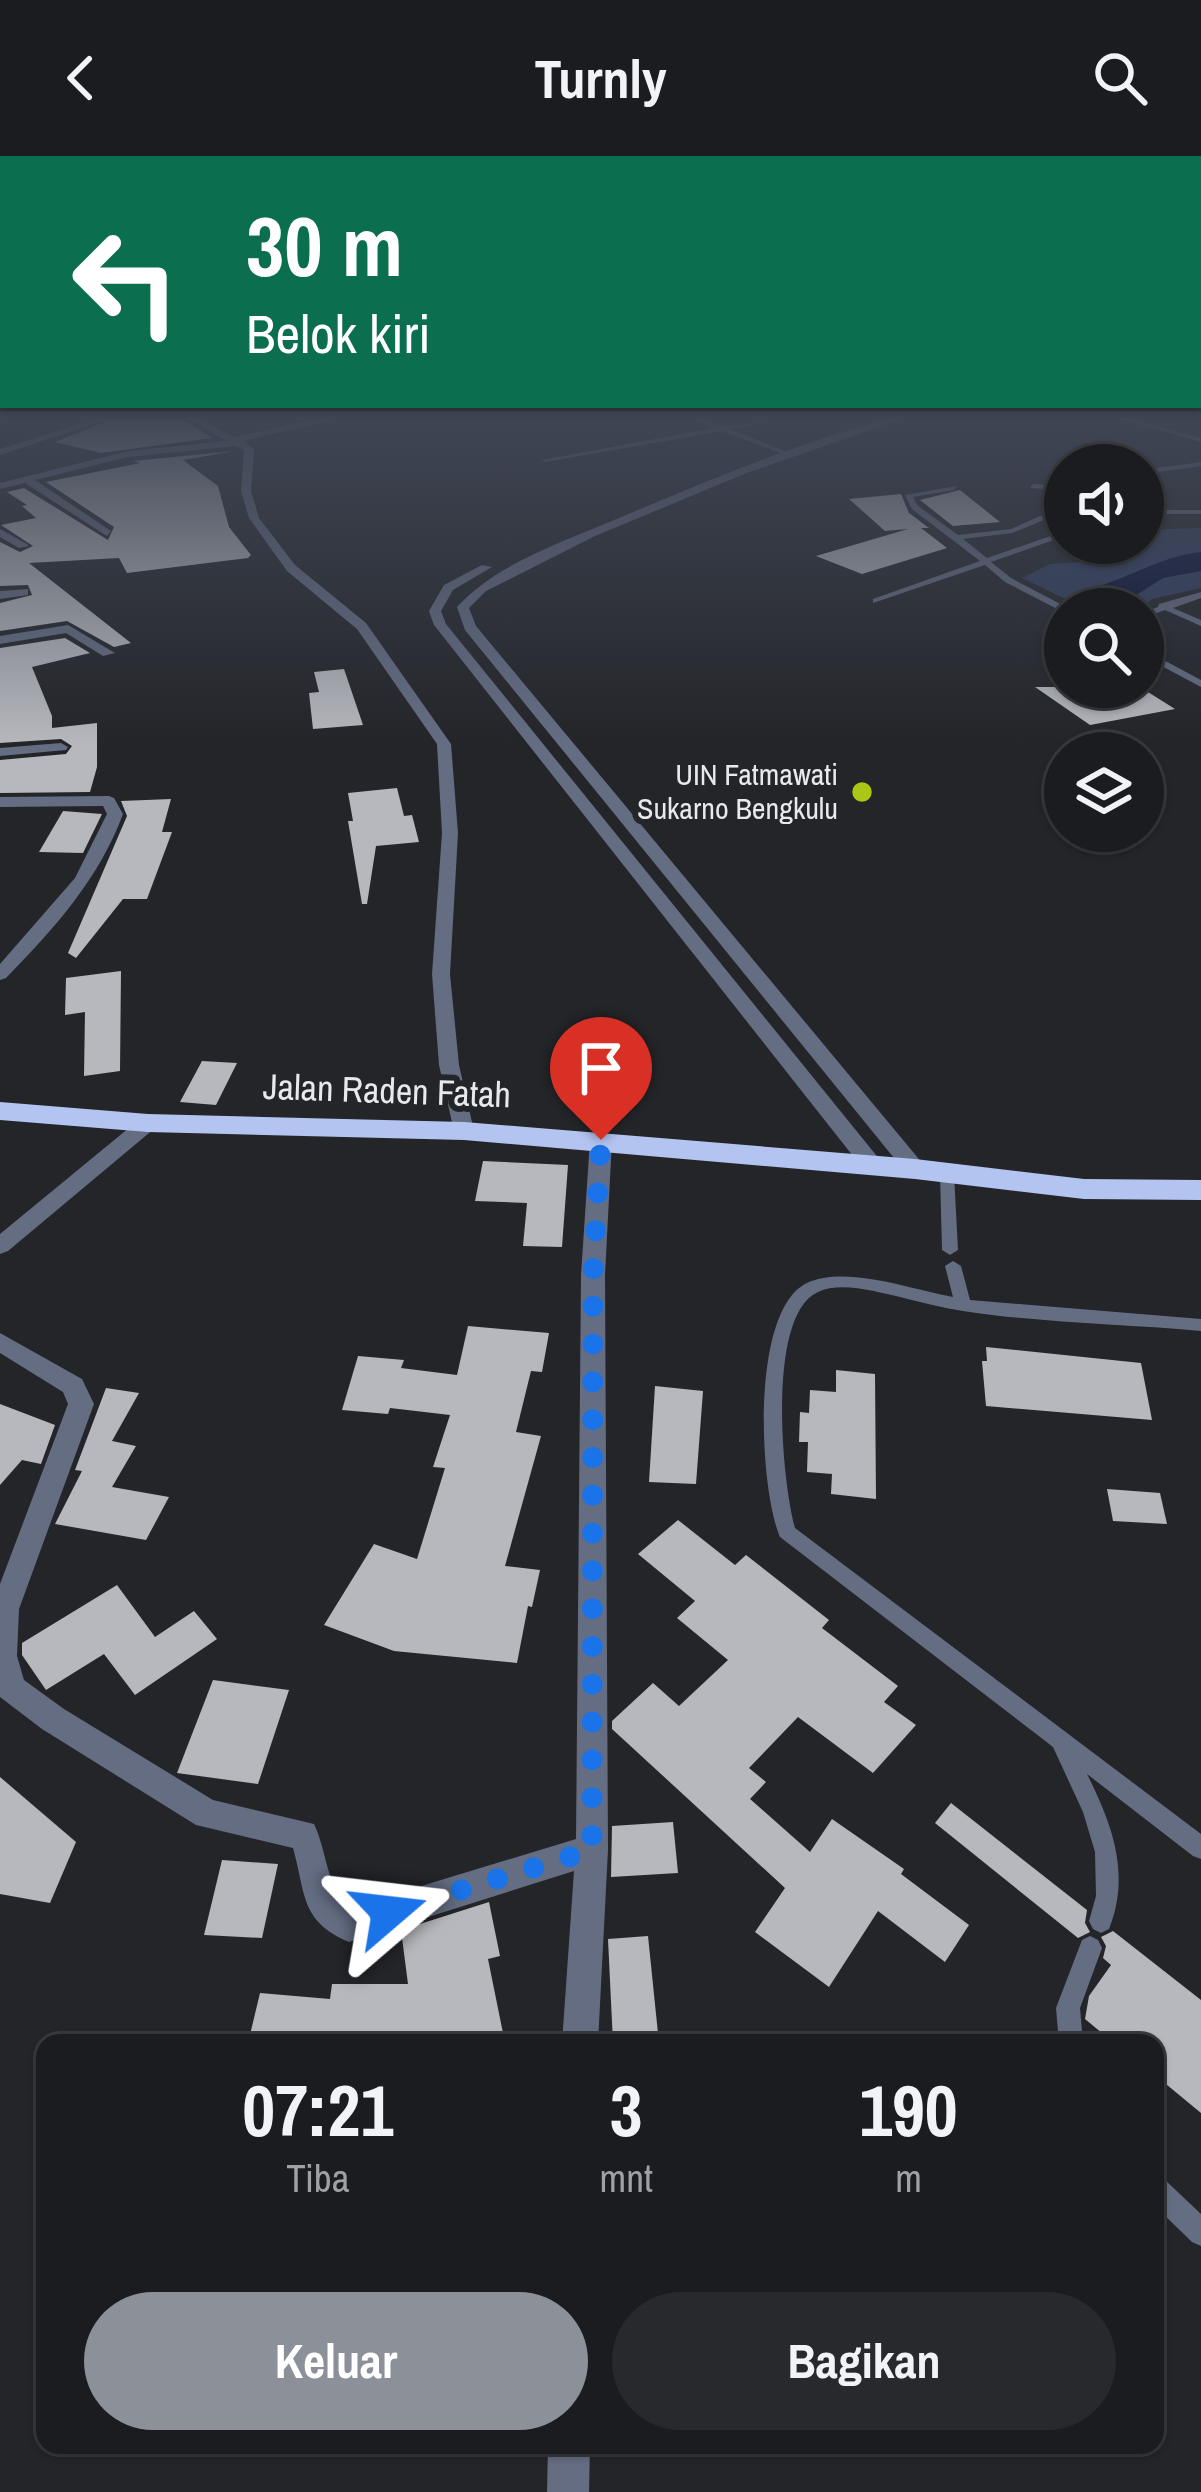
<!DOCTYPE html>
<html lang="id">
<head>
<meta charset="utf-8">
<style>
  body { margin:0; font-family:"Archivo Narrow",sans-serif; background:#28292c; color:#f1f3f6; height:100vh; display:flex; flex-direction:column; font-size:45px; white-space:nowrap }
  * { box-sizing:border-box; margin:0 }
  p { font-size:39px; color:#a0a1a4 }
  .icon { flex:none; width:66px; height:66px; fill:none; stroke:currentColor; stroke-width:2; stroke-linecap:round; stroke-linejoin:round }
  .map { position:relative; flex:1; overflow:hidden }
  .sheet { position:absolute; left:36px; top:1878px; width:1128px; height:420px; display:flex; flex-direction:column; background:#1b1c1f; border-radius:24px; box-shadow:0 3px 9px #0004,0 0 0 3px #393a3d }
  .sheet>* { flex:none }
  .hud { position:absolute; left:0px; top:0px; width:1203px; height:252px; box-shadow:0 3px 9px #0004,0 0 0 3px #393a3d; background:#0b6e4f; color:#fff; overflow:hidden }
  .buttons { position:absolute; left:1044px; top:288px; display:grid; gap:24px }
  .buttons a { display:grid; place-items:center; width:120px; height:120px; border-radius:50%; background:#1b1c1f; box-shadow:0 3px 9px #0004,0 0 0 3px #393a3d; font-size:60px }
  .pin { position:absolute; display:grid; place-items:center; width:102px; height:102px; color:#fff; margin:-123px -51px; border-radius:50% 50% 50% 0; rotate:-45deg; box-shadow:0 0 12px #0007 }
  .pin .icon { rotate:45deg }
  .me { position:absolute; width:132px; margin:-66px; rotate:73deg; stroke-linejoin:round; filter:drop-shadow(0 0 9px #0008) }
  .turn { display:flex; align-items:center; gap:42px; height:252px; padding:0 48px; font-size:54px }
  .turn .icon { width:156px; height:156px; stroke-width:2.5 }
  .turn b { display:block; font-size:84px; line-height:102px }
  .eta { display:flex; justify-content:space-evenly; align-items:center; height:204px; text-align:center }
  .eta b { font-size:72px; font-weight:800; line-height:84px }
  .action { display:flex; gap:24px; margin-top:auto; padding:24px 48px }
  .action a { flex:1; height:138px; border-radius:72px; background:#8c9099; color:#fff; font-size:48px; font-weight:800; line-height:138px; text-align:center }
  .action a+a { background:#28292c; color:#f1f3f6 }
  header { display:flex; justify-content:space-between; align-items:center; height:156px; padding:0 48px; background:#1b1c1f; font-size:54px; font-weight:800 }
  .map>svg:first-child { display:block }
  .green { fill:#333f61 }
  .water { fill:#091139 }
  .building { fill:#b6b8bd }
  .lines { fill:none; stroke-linecap:round; stroke-linejoin:round }
  .service { fill:#656d83; fill-rule:evenodd }
  .minor { fill:#656d83; fill-rule:evenodd }
  .trunk { fill:#b4c4f0; fill-rule:evenodd }
  .route { stroke:#1a73e8; stroke-width:21; stroke-dasharray:0 37.8 }
  .poi-dot { fill:#abc615; stroke:#242529; stroke-width:4.5 }
  .labels { text-anchor:middle; stroke-width:12; stroke-linejoin:round; paint-order:stroke }
  .far-poi-label { font-size:30px; fill:#e8e9ec; stroke:#242529; text-anchor:end }
  .street-label { font-size:36px; fill:#e8e9ec; stroke:#242529 }
</style>
</head>
<body>
<header><svg class="icon" aria-label="back" viewBox="0 0 24 24"><path d="M15 5l-7 7 7 7"/></svg>Turnly<svg class="icon" aria-label="search" viewBox="0 0 24 24"><circle cx="10" cy="10" r="6"/><path d="M15 15l6 6"/></svg></header>
<div class="map">
<svg width="1201" height="2336" viewBox="0 0 1201 2336">
  <rect width="100%" height="100%" fill="#242529"/>
  <path class="green" d="M1201 372V432L1152 443 1140 453H1086L1022 422 1050 408 1082 406 1110 387H1143V374Z"/>
  <path class="water" d="M1201 396V415L1163 422 1116 452 1096 442V431C1133 420 1162 400 1201 396Z"/>
  <g class="building">
    <path d="M115 262H182L212 282 101 297 55 286Z"/>
    <path d="M235 295 183 304 218 330 229 371 251 399 248 402 127 417 119 402 29 407 131 487 114 491 67 465 0 475V447L32 439 28 429 0 430V386L20 396 33 390 1 369 36 362 22 350 27 349 7 336 24 332 108 384 114 371 46 326 140 307 133 305Z"/>
    <path d="M960 334 1000 366 953 370 920 344Z"/>
    <path d="M901 338 909 357 929 372H921L947 392 862 418 816 400 908 373 885 375 849 343Z"/>
    <path d="M65 482 90 497 32 511 52 560V572L97 567V611L90 636 0 637V604L66 598 72 590 61 583 0 587V492Z"/>
    <path d="M344 513 363 569 313 573 309 537 319 536 314 516Z"/>
    <path d="M1035 531H1140L1175 553 1090 569Z"/>
    <path d="M397 632 404 660 412 659 419 686 376 690 367 748H362L348 665H353L348 637Z"/>
    <path d="M171 643 162 676H172L147 743H123L76 802 68 797 127 660 121 645Z"/>
    <path d="M63 655 102 658 83 697 39 696Z"/>
    <path d="M121 815 120 915 84 920 85 856 65 859 66 822Z"/>
    <path d="M202 905 237 907 216 949 180 946Z"/>
    <path d="M483 1005 568 1009 562 1091 523 1090 527 1047 475 1045Z"/>
    <path d="M468 1170 549 1177 542 1216 531 1215 516 1276 541 1280 505 1410 540 1414 532 1451 528 1450 517 1507 394 1495 324 1469 374 1388 417 1403 445 1312 433 1311 450 1259 390 1252 388 1258 342 1254 358 1200 404 1204 401 1212 457 1219Z"/>
    <path d="M986 1191 1141 1207 1152 1264 986 1250 982 1205H987Z"/>
    <path d="M836 1214 875 1218 876 1343 831 1338 832 1318 807 1316 808 1286H799L800 1256 809 1257 810 1234 836 1236Z"/>
    <path d="M655 1230 703 1235 696 1328 649 1326Z"/>
    <path d="M106 1232 139 1237 112 1285 136 1290 112 1331 169 1341 146 1384 55 1368 82 1315 75 1314Z"/>
    <path d="M0 1248 55 1269 41 1308 22 1304 0 1329Z"/>
    <path d="M1107 1333 1160 1337 1167 1368 1113 1365Z"/>
    <path d="M678 1364 735 1409 746 1399 829 1464 822 1472 898 1530 884 1546 916 1569 873 1617 798 1561 749 1612 766 1626 750 1643 810 1696 832 1663 904 1713 901 1718 969 1769 945 1806 878 1755 829 1831 755 1776 785 1732 612 1573V1565L653 1527 679 1550 728 1504 677 1462 695 1445 638 1398Z"/>
    <path d="M117 1429 155 1481 194 1455 217 1483 135 1539 104 1498 46 1534 22 1499V1487Z"/>
    <path d="M213 1524 289 1534 258 1628 177 1617Z"/>
    <path d="M0 1621 76 1686 50 1747 0 1738Z"/>
    <path d="M951 1647 1087 1754 1085 1767 1090 1776 1078 1782 935 1667Z"/>
    <path d="M673 1666 678 1717 611 1721 612 1670Z"/>
    <path d="M222 1704 278 1708 262 1782 204 1779Z"/>
    <path d="M489 1746 500 1800 488 1803 505 1887H248L260 1837 330 1843 332 1828H408L401 1774Z"/>
    <path d="M1113 1775 1201 1844V1957L1155 1919V1887H1114L1085 1863 1089 1840 1111 1809 1103 1802 1106 1790 1101 1781Z"/>
    <path d="M648 1780 659 1887H613L608 1783Z"/>
  </g>
  <g class="lines">
    <g class="service">
      <path d="M691 262H699L723 271 786 262 730 273 791 298 786 299 722 275 545 306 542 304 714 272Z"/>
      <path d="M1117 262H1126L1201 282V286Z"/>
      <path d="M1201 306V310L1143 318V314Z"/>
      <path d="M1033 328 1065 330V334L1030 332Z"/>
      <path d="M957 330 954 334 913 341 918 350 958 379 1011 373 1040 360 1065 358V362L1044 364 1012 377 963 383 987 402 1065 375V380L991 406 1011 422 1068 452 1065 457 1005 426 985 409 873 447V443L980 405 912 353 905 339Z"/>
      <rect x="1143" y="354" width="58" height="4"/>
      <path d="M1201 436V442L1173 452 1201 464V470L1165 454 1143 462V456L1158 451 1159 448Z"/>
      <path d="M1143 493 1201 524V531L1143 500Z"/>
      <path d="M947 1013 954 1018 958 1094 950 1099 942 1094 940 1018Z"/>
      <path d="M953 1105 961 1110 970 1144 1201 1163V1175C1122 1168 1041 1167 963 1155 942 1152 921 1146 900 1141 877 1136 841 1125 818 1136 766 1159 782 1326 795 1372L1201 1678V1703L1193 1700 1087 1618C1112 1668 1131 1718 1109 1773L1101 1777 1093 1773 1089 1765 1096 1740 1095 1696 1083 1656 1053 1591 780 1381C759 1332 750 1154 807 1127 847 1109 912 1134 953 1141L945 1110Z"/>
      <path d="M1090 1780 1098 1784 1102 1792 1080 1852 1083 1887H1059L1056 1852 1082 1784Z"/>
      <path d="M1155 2019 1164 2023 1201 2058V2090L1192 2086 1155 2050Z"/>
    </g>
    <g class="minor">
      <path d="M98 262H111L0 299V293Z"/>
      <path d="M186 262H196L234 281 322 262H338L244 285 254 293 251 335 259 362 295 409 366 467 451 588 458 677 450 818 459 909 474 975 471 980 464 982 454 975 439 909 432 818 442 677 437 588 357 473 287 415 249 362 241 335 244 294 236 290 128 301 35 324 111 375 107 380 25 327 0 333V327L128 295 227 285Z"/>
      <path d="M891 262H905L744 318 595 380 486 435 469 452 476 470 923 1008 926 1013 915 1020 907 1018 465 474 457 451C497 407 565 385 619 362 708 324 798 287 891 262Z"/>
      <path d="M0 373 27 388 29 390 19 392 0 381Z"/>
      <path d="M482 409 492 411 453 434 441 455 446 468 880 1004 883 1009 880 1014H864L434 469 429 455 444 429Z"/>
      <path d="M28 433V439L0 443V435Z"/>
      <path d="M68 469 115 497 103 500 66 477 0 488V480Z"/>
      <path d="M61 587 68 591 66 594 0 600V592Z"/>
      <path d="M109 640 114 642 123 658C99 723 54 773 6 822L0 824V808L75 722 107 658 103 650 0 651V641Z"/>
      <path d="M148 961 155 962 158 967 155 972 8 1095 0 1098V1078L141 962Z"/>
      <path d="M601 977 612 984 605 1119 608 1694 598 1887H562L574 1715 349 1786C300 1765 306 1738 293 1692L196 1669 42 1573 0 1541V1428L68 1248 63 1236 0 1197V1177L82 1223 94 1248 19 1453 17 1500 24 1524 64 1553 213 1644 314 1668C327 1695 327 1733 349 1752L576 1683 581 1119 590 984Z"/>
      <path d="M548 2289H590L589 2336H547Z"/>
    </g>
    <path class="trunk" d="M0 946 148 958 464 966 915 1003 1084 1023 1201 1024V1044L1084 1043 915 1023 464 984 148 976 0 964Z"/>
  </g>
  <linearGradient id="sky" x2="0" y2="1"><stop stop-color="#141417"/><stop offset="0.44" stop-color="#3f4654"/><stop offset="1" stop-color="#3f4654" stop-opacity="0"/></linearGradient>
  <rect width="1201" height="589" fill="url(#sky)"/>
  <g class="lines">
    <path class="route" d="M389 1756 592 1694 593 1119 601 984"/>
  </g>
  <circle class="poi-dot" cx="862" cy="636" r="12"/>
  <g class="labels">
    <g class="far-poi-label">
      <text x="838" y="629">UIN Fatmawati<tspan x="838" dy="34">Sukarno Bengkulu</tspan></text>
    </g>
    <g class="street-label">
      <text transform="translate(387 934) rotate(2)" y="13">Jalan Raden Fatah</text>
    </g>
  </g>
</svg>
<div class="buttons">
<a><svg class="icon" aria-label="sound" viewBox="0 0 24 24"><path d="M4 9h4l5-4v14l-5-4H4zM17 9q2 3 0 6"/></svg></a>
<a><svg class="icon" aria-label="search" viewBox="0 0 24 24"><circle cx="10" cy="10" r="6"/><path d="M15 15l6 6"/></svg></a>
<a><svg class="icon" aria-label="layers" viewBox="0 0 24 24"><path d="M12 4l9 5-9 5-9-5zM3 14l9 5 9-5"/></svg></a>
</div>
<div class="pin" style="left:601px;top:984px;background:#d93025"><svg class="icon" aria-label="arrive" viewBox="0 0 24 24"><path d="M6 21V4h12l-3 4 3 4H6"/></svg></div>
<svg class="me" style="left:389px;top:1756px" viewBox="-20 -20 40 40"><path d="M0-17L14 15 0 8-14 15z" fill="#1a73e8" stroke="#fff" stroke-width="4"/></svg>
<div class="hud">
<div class="turn"><svg class="icon" aria-label="left" viewBox="0 0 24 24"><path d="M17 20v-9H6M10 6l-5 5 5 5"/></svg><div><b>30 m</b>Belok kiri</div></div>
</div>
<section class="sheet">
<div class="eta">
<div><b>07:21</b><p>Tiba</p></div>
<div><b>3</b><p>mnt</p></div>
<div><b>190</b><p>m</p></div>
</div>
<div class="action"><a>Keluar</a><a>Bagikan</a></div>
</section>
</div>
</body>
</html>
